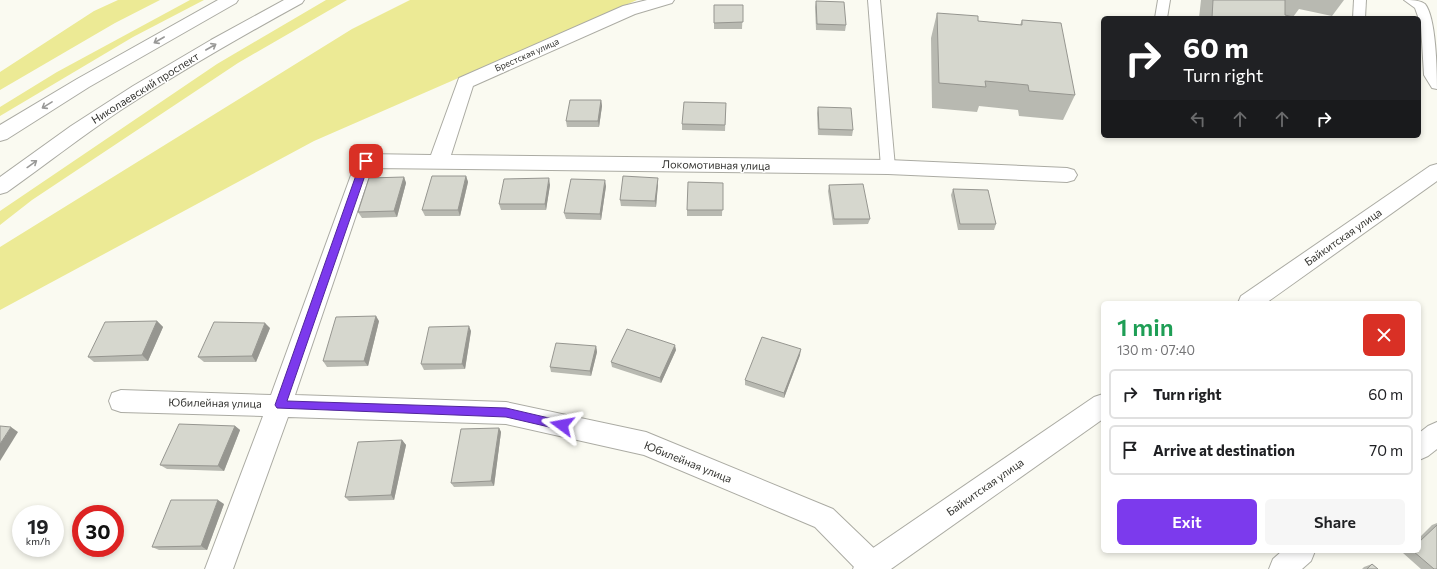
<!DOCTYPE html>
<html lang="en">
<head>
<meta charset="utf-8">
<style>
  body { margin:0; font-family:Commissioner,sans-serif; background:#f6f6f6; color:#202124; height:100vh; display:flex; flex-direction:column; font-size:15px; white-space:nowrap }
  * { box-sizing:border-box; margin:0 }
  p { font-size:13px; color:#757577 }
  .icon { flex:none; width:22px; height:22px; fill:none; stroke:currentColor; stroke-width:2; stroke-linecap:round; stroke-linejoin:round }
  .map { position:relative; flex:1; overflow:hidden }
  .sheet { position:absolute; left:1101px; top:301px; width:320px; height:252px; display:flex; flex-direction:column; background:#fff; border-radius:6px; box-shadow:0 2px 6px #0003 }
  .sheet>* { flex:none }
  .top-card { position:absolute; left:1101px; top:16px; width:320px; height:122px; border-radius:6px; box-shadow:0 2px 6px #0003; background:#202124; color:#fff; overflow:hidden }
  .speed { position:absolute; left:12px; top:505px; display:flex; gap:8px; font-size:20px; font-weight:700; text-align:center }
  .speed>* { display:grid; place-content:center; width:52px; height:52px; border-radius:50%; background:#fff; box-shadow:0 2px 6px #0003; line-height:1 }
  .speed small { font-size:10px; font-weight:400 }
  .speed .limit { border:6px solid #d22; background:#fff; color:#111 }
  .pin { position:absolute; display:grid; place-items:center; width:34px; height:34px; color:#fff; margin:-17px; border-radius:8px; box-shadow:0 2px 6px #0006 }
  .me { position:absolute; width:44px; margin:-22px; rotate:283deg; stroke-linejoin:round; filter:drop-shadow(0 0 3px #0008) }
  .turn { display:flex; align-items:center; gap:14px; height:84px; padding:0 16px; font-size:18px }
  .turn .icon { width:52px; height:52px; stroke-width:2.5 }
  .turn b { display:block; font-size:28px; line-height:34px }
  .lanes { display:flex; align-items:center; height:38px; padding:0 16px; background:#0003; justify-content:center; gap:20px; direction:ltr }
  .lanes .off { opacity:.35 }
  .round { display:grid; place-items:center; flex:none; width:42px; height:42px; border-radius:6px; background:#f6f6f6 }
  .head { display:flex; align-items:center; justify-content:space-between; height:68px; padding:0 16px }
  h1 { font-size:24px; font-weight:600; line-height:30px; color:#1e9e55 }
  .cta { display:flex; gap:8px; margin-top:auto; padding:8px 16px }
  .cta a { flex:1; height:46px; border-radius:6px; background:#7c3aed; color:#fff; font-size:16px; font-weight:600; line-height:46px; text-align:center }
  .cta a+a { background:#f6f6f6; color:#202124 }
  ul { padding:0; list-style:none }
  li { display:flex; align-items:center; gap:12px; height:50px; margin:0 8px 6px; padding:0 8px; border:2px solid #e0e0e0; border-radius:6px }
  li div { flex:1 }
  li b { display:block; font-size:15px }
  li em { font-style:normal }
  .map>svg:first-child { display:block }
  .green { fill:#ecea95 }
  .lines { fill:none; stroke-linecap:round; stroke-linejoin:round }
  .service-casing { stroke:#ababa3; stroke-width:2 }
  .minor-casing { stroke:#ababa3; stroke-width:2 }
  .secondary-casing { stroke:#ababa3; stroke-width:2 }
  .primary-casing { stroke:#ababa3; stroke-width:2 }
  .service { fill:#fff; fill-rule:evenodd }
  .minor { fill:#fff; fill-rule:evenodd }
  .secondary { fill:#fff; fill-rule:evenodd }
  .primary { fill:#fff; fill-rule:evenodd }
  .wall { fill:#b8b9b1 }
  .shaded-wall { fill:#969690 }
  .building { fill:#d6d7ce; stroke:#969690 }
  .oneway { stroke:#999998 }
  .route { fill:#7c3aed; stroke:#51269a }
  .labels { text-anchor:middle; stroke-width:3; stroke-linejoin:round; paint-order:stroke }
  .far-street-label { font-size:9px; fill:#333330; stroke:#fffffe }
  .street-label { font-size:11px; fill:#333330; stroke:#fffffe }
</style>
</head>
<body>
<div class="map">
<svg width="1437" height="569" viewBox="0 0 1437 569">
  <rect width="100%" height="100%" fill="#fafaf1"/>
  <g class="green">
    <path d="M118 0H160L115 23 0 90V72L94 11Z"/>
    <path d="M190 0H204L133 37 0 116V107L57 72Z"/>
    <path d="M326 0H347L238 63 32 200 0 225V211L217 64Z"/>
    <path d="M410 0H637L314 141 0 310V247L352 29Z"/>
  </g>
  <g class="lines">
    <g class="service-casing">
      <g id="service">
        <path d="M868 0H880L895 167 893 171 888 172 883 171 881 167Z"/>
        <path d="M1158 0H1170L1167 18H1155Z"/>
        <path d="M1354 0H1366L1365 18H1353Z"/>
        <path d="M1404 0C1411 0 1420 0 1425 4 1436 17 1437 71 1437 89L1432 88 1424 75 1421 25 1415 8Z"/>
      </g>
    </g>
    <g class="minor-casing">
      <g id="minor">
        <path d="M647 0H674L672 3 635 14 473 86 451 155 888 160 1067 168 1074 170 1077 175 1074 180 1067 182 888 174 372 168 295 395 506 402 646 432 833 509 882 556 886 566 885 569H856L815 527 644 455 506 424 288 417 233 569H205L263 416 121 412 112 409 109 401 112 393 121 390 271 395 358 156 365 154 431 155 459 78 623 6Z"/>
        <path d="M1437 422V449L1428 456 1419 460V433L1428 426Z"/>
        <path d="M1282 551H1315L1311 561 1302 569H1269L1273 559Z"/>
      </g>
    </g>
    <g class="secondary-casing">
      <g id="secondary">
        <path d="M1437 164V181L1266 303H1238L1241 296 1430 166Z"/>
        <path d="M1103 394V419L891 569H853L857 559 1094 397Z"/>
      </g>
    </g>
    <g class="primary-casing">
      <g id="primary">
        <path d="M218 0H238L236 3 89 87 7 139 0 141V125L77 79Z"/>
        <path d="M284 0H304L302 3C240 37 179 72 121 110 82 136 45 165 7 192L0 194V177L71 126 133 86 211 40Z"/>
      </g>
    </g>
    <use href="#service" class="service"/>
    <use href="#minor" class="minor"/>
    <use href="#secondary" class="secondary"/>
    <use href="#primary" class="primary"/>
  </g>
  <g class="wall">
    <path d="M1201 0H1344L1332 16 1299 9 1293 17V18H1199Z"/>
    <path d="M816 1 846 25 845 31 816 30 815 7Z"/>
    <path d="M714 5H743L742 29H714Z"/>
    <path d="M937 13 978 21 1020 25 1022 20 1075 95 1063 120 1019 116 1018 110 979 106 977 112 932 108 931 38Z"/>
    <path d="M601 100 602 106 599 127H567L566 121Z"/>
    <path d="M726 103 725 131 682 130V124Z"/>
    <path d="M818 107 853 130 852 136 818 135 817 113Z"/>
    <path d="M466 176 468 182 460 216H425L422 210Z"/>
    <path d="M404 177 406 183 397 217 362 218 358 212Z"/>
    <path d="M723 183 722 216H687V210Z"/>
    <path d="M658 184 656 207 621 206 620 200Z"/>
    <path d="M550 185 546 210H501L499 204Z"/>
    <path d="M829 185 870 219 868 224 833 225 828 191Z"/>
    <path d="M606 186 601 220 566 219 564 213Z"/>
    <path d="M953 189 996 224 994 230H958L951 195Z"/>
    <path d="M157 321 163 327 148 361 94 362 88 357Z"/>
    <path d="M379 321 368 366 327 367 323 361Z"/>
    <path d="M270 328 256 362H204L198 357Z"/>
    <path d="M471 331 465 369 424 370 421 364Z"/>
    <path d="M596 346 597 352 591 376 551 372 550 367Z"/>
    <path d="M676 350 661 383 612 367 611 362Z"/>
    <path d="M800 355 784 398 745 385V380Z"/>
    <path d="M235 426 240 430 224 471 167 469 160 465Z"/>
    <path d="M499 428 501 432 494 486 454 487 451 483Z"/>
    <path d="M402 440 406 445 394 500 349 501 345 497Z"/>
    <path d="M224 504 207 550H159L152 547Z"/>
    <path d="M1437 523V569H1421L1403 553 1405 551H1419V538L1432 525Z"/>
    <path d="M1372 564 1378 569H1362L1364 567Z"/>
  </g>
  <g class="shaded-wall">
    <path d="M601 100 602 106 599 127 598 121Z"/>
    <path d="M466 176 468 182 460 216 458 210Z"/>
    <path d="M404 177 406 183 397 217 394 211Z"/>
    <path d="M549 178 550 185 546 210 545 204Z"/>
    <path d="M658 178V184L656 207 655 201Z"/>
    <path d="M605 180 606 186 601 220 600 214Z"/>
    <path d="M376 316 379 321 368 366 364 361Z"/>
    <path d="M157 321 163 327 148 361 142 355Z"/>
    <path d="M265 323 270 328 256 362 252 356Z"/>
    <path d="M469 326 471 331 465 369 462 364Z"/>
    <path d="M675 345 676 350 661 383 660 378Z"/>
    <path d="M596 346 597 352 591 376 590 371Z"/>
    <path d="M801 349 800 355 784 398V393Z"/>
    <path d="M235 426 240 430 224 471 218 466Z"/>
    <path d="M11 427 18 432 0 461V444Z"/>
    <path d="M499 428 501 432 494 486 491 481Z"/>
    <path d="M402 440 406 445 394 500 391 495Z"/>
    <path d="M218 500 224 504 207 550 201 546Z"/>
  </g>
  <g class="building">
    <path d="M1213 0H1285V15L1293 17V18H1212Z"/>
    <path d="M816 1 844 2 846 25 817 24Z"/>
    <path d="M714 5H743V22L714 23Z"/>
    <path d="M937 13 978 16V21L1022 25V20L1061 23 1075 95 1029 91 1028 85 985 81 986 87 939 83Z"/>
    <path d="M570 100H601L598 121H566Z"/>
    <path d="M684 102 726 103 725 125 682 124Z"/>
    <path d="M818 107 851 108 853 130 819 129Z"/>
    <path d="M432 176H466L458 210H422Z"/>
    <path d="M623 176 658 178 655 201 620 200Z"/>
    <path d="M404 177 394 211 358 212 369 178Z"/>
    <path d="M549 178 545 204H499L504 179Z"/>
    <path d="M571 179 605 180 600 214 564 213Z"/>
    <path d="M688 182 723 183V210H687Z"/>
    <path d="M863 184 870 219H834L829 185Z"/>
    <path d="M953 189 988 190 996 224H960Z"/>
    <path d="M376 316 364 361H323L336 317Z"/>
    <path d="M157 321 142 355 88 357 105 322Z"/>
    <path d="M214 322 265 323 252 356 198 357Z"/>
    <path d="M469 326 462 364H421L429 327Z"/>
    <path d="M627 329 675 345 660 378 611 362Z"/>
    <path d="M762 337 801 349 784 393 745 380Z"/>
    <path d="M556 343 596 346 590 371 550 367Z"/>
    <path d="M179 424 235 426 218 466 160 465Z"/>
    <path d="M0 426 11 427 0 444Z"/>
    <path d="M499 428 491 481 451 483 461 429Z"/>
    <path d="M402 440 391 495 345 497 358 442Z"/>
    <path d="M171 500H218L201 546 152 547Z"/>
    <path d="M1437 525V569H1434L1413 551H1419V542Z"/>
    <path d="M1372 564 1378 569H1367Z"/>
  </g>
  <defs><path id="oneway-shaft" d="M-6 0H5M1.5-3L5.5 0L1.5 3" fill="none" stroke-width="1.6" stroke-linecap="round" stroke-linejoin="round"/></defs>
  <g class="oneway">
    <use href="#oneway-shaft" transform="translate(159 40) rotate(150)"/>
    <use href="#oneway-shaft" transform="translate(211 47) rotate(-30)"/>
    <use href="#oneway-shaft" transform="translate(47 105) rotate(148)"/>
    <use href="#oneway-shaft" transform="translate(32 164) rotate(-36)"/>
  </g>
  <path class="route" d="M366 158 370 161 287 401 506 408 562 421 566 422 567 425 566 429 562 430 506 417 277 408 275 405 361 161Z"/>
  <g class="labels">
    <g class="far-street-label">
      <text transform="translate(527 55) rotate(-24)" y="3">Брестская улица</text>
    </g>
    <g class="street-label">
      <text transform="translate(145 88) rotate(-32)" y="4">Николаевский проспект</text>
      <text transform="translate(716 165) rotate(1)" y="4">Локомотивная улица</text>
      <text transform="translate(1343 237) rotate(-35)" y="4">Байкитская улица</text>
      <text transform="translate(215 403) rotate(1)" y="4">Юбилейная улица</text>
      <text transform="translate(688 462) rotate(22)" y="4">Юбилейная улица</text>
      <text transform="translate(985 487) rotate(-35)" y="4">Байкитская улица</text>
    </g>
  </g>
</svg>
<div class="speed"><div>19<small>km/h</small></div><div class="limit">30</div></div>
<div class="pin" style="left:366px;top:161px;background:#d93025"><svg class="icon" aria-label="arrive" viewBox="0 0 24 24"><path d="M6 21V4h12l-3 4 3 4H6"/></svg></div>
<svg class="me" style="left:562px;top:425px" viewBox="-20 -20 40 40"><path d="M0-17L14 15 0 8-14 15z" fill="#7c3aed" stroke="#fff" stroke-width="4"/></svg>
<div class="top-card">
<div class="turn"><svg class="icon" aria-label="right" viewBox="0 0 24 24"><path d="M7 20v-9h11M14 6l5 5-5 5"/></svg><div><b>60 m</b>Turn right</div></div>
<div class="lanes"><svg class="icon off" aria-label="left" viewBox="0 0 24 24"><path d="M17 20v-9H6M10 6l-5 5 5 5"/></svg><svg class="icon off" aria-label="ahead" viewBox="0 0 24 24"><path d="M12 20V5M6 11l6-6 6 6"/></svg><svg class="icon off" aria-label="ahead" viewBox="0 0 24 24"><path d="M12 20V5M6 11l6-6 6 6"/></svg><svg class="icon" aria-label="right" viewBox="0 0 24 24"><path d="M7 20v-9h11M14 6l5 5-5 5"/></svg></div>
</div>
<section class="sheet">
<div class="head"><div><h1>1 min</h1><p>130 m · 07:40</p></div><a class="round" style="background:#d93025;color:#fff"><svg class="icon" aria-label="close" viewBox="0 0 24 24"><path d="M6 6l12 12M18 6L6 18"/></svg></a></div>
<ul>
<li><svg class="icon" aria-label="right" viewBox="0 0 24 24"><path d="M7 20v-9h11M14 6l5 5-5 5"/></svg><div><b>Turn right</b></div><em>60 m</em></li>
<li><svg class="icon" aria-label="arrive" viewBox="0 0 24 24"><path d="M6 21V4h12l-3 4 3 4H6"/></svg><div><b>Arrive at destination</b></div><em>70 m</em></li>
</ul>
<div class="cta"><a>Exit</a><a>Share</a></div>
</section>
</div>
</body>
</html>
